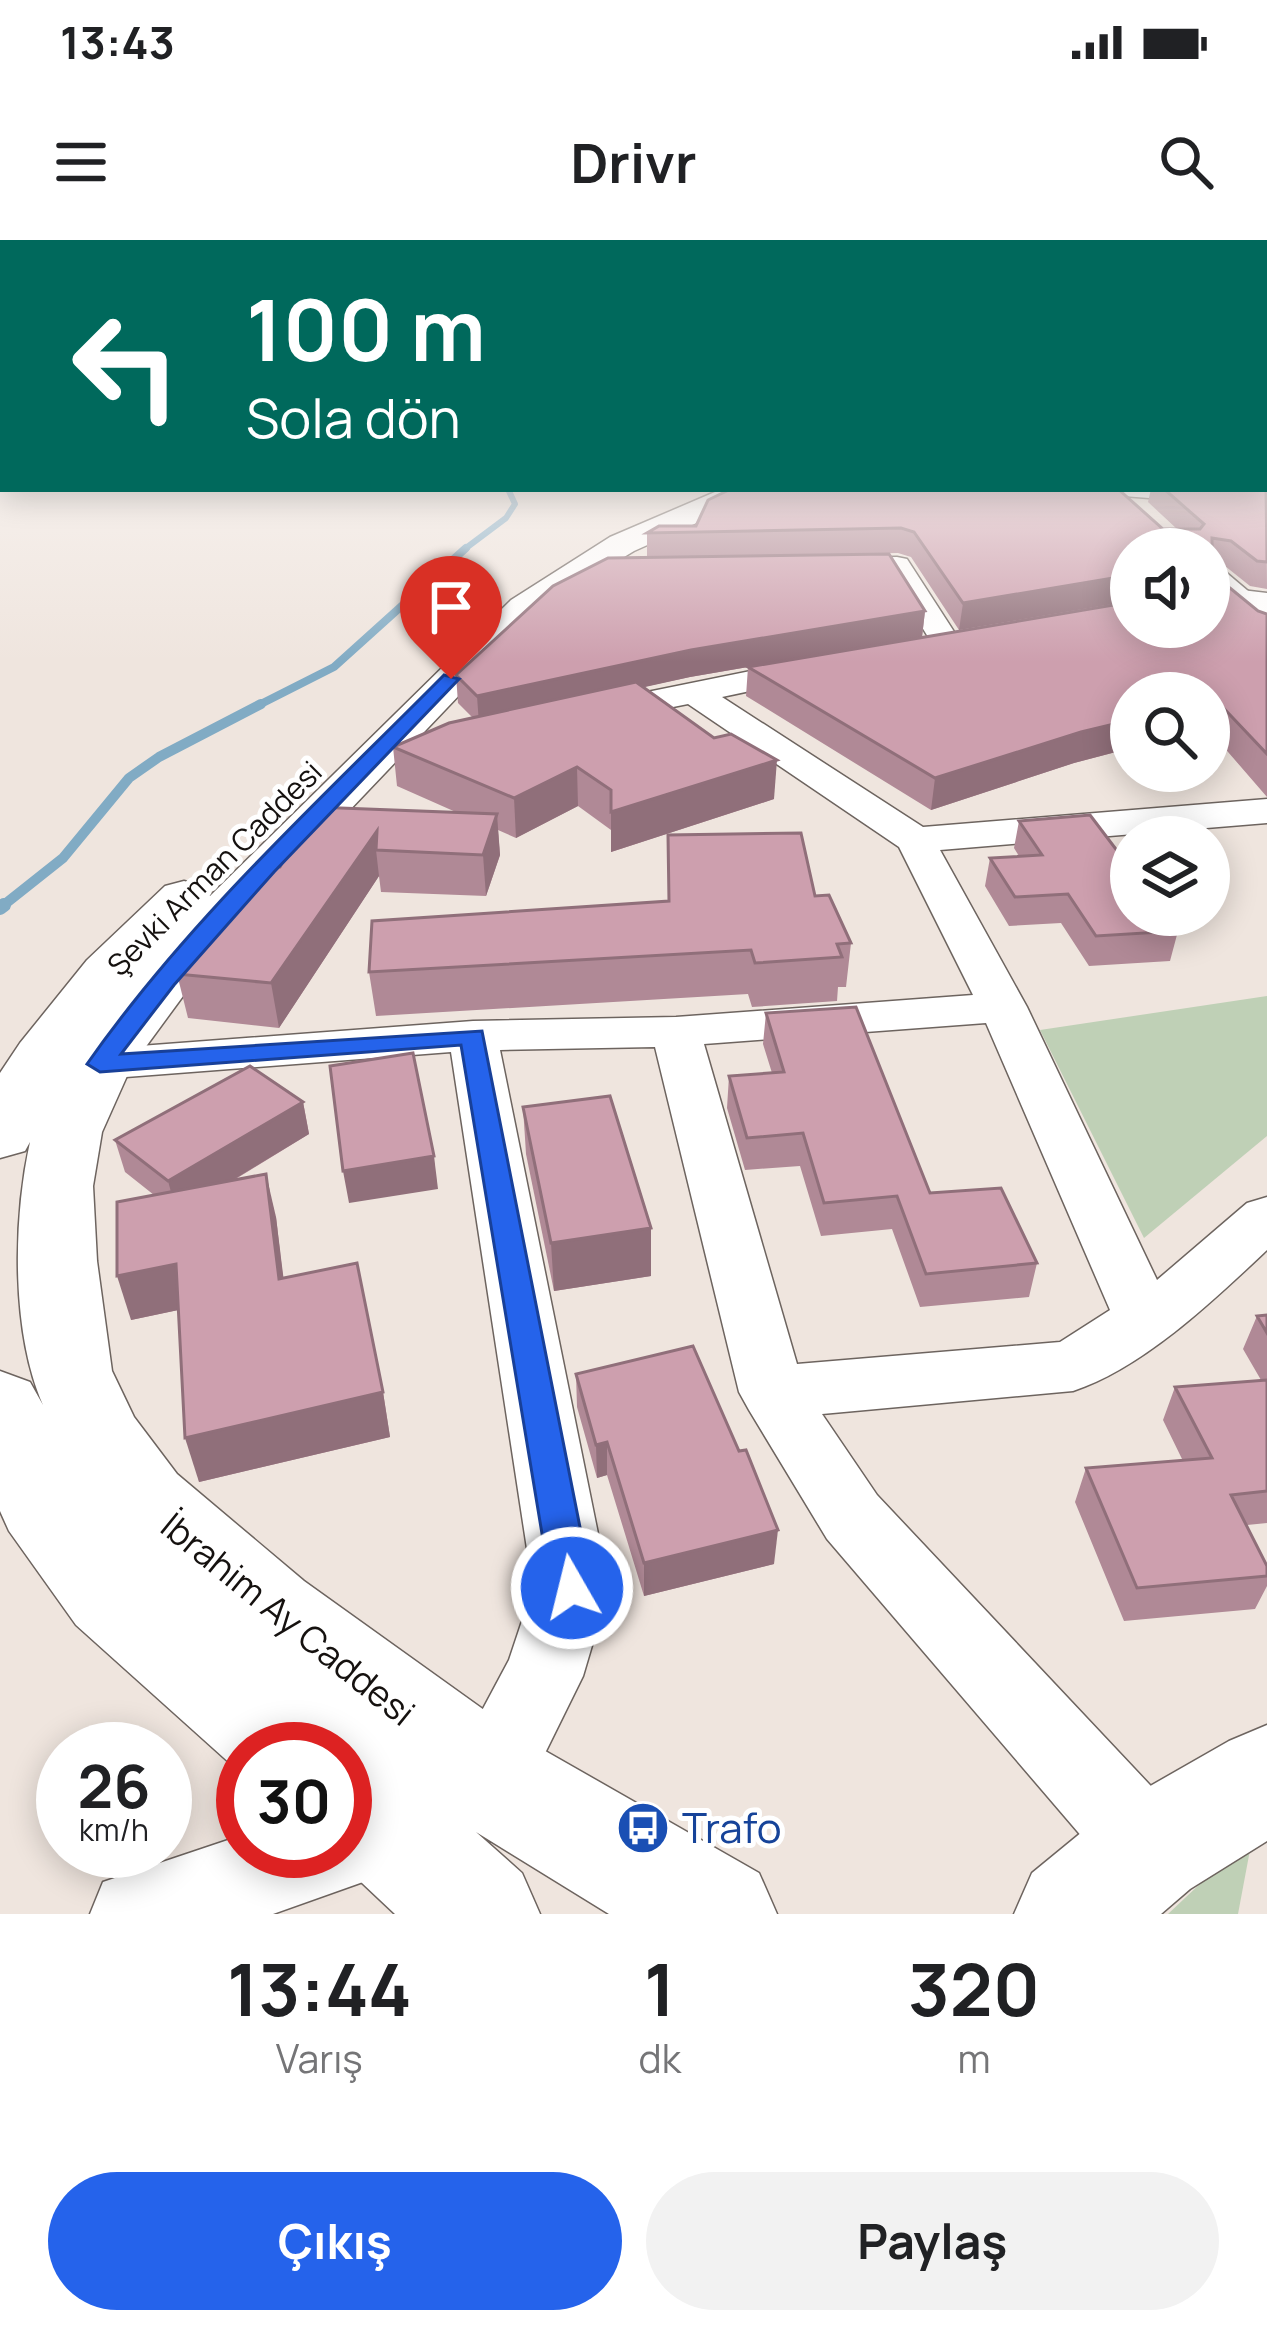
<!DOCTYPE html>
<html lang="tr">
<head>
<meta charset="utf-8">
<style>
  body { margin:0; font-family:Manrope,sans-serif; background:#f2f2f2; color:#202124; height:100vh; display:flex; flex-direction:column; font-size:45px; white-space:nowrap }
  * { box-sizing:border-box; margin:0 }
  p { font-size:39px; color:#757577 }
  .icon { flex:none; width:66px; height:66px; fill:none; stroke:currentColor; stroke-width:2; stroke-linecap:round; stroke-linejoin:round }
  .map { position:relative; height:1674px; overflow:hidden }
  .sheet { display:flex; flex-direction:column; background:#fff; flex:1 }
  .sheet>* { flex:none }
  .hud { position:absolute; left:0px; top:0px; width:1269px; height:252px; box-shadow:0 6px 30px #0003; background:#00695c; color:#fff; overflow:hidden }
  .buttons { position:absolute; left:1110px; top:288px; display:grid; gap:24px }
  .buttons a { display:grid; place-items:center; width:120px; height:120px; border-radius:50%; background:#fff; box-shadow:0 6px 30px #0003; font-size:60px }
  .speed { position:absolute; left:36px; top:1482px; display:flex; gap:24px; font-size:60px; font-weight:700; text-align:center }
  .speed>* { display:grid; place-content:center; width:156px; height:156px; border-radius:50%; background:#fff; box-shadow:0 6px 30px #0003; line-height:1 }
  .speed small { font-size:30px; font-weight:400 }
  .speed .limit { border:18px solid #d22; background:#fff; color:#111 }
  .pin { position:absolute; display:grid; place-items:center; width:102px; height:102px; color:#fff; margin:-123px -51px; border-radius:50% 50% 50% 0; rotate:-45deg; box-shadow:0 0 12px #0007 }
  .pin .icon { rotate:45deg }
  .me { position:absolute; width:132px; margin:-66px; rotate:352deg; stroke-linejoin:round; filter:drop-shadow(0 0 9px #0008) }
  .turn { display:flex; align-items:center; gap:42px; height:252px; padding:0 48px; font-size:54px }
  .turn .icon { width:156px; height:156px; stroke-width:2.5 }
  .turn b { display:block; font-size:84px; line-height:102px }
  .eta { display:flex; justify-content:space-evenly; align-items:center; height:204px; text-align:center }
  .eta b { font-size:72px; font-weight:700; line-height:84px }
  .action { display:flex; gap:24px; margin-top:auto; padding:24px 48px }
  .action a { flex:1; height:138px; border-radius:72px; background:#2563eb; color:#fff; font-size:48px; font-weight:700; line-height:138px; text-align:center }
  .action a+a { background:#f2f2f2; color:#202124 }
  .status { display:flex; justify-content:space-between; align-items:center; height:84px; padding:0 60px; background:#fff; direction:ltr }
  .status svg { height:33px; fill:currentColor }
  header { display:flex; justify-content:space-between; align-items:center; height:156px; padding:0 48px; background:#fff; font-size:54px; font-weight:700 }
  .map>svg:first-child { display:block }
  .green { fill:#bfd0b6 }
  .lines { fill:none; stroke-linecap:round; stroke-linejoin:round }
  .stream-far3 { stroke:#81abc4; stroke-width:6 }
  .stream-far2 { stroke:#81abc4; stroke-width:8 }
  .stream-far1 { stroke:#81abc4; stroke-width:10 }
  .stream { stroke:#81abc4; stroke-width:14 }
  .minor-casing { stroke:#6d645f; stroke-width:3 }
  .secondary-casing { stroke:#6d645f; stroke-width:3 }
  .minor { fill:#fff; fill-rule:evenodd }
  .secondary { fill:#fff; fill-rule:evenodd }
  .wall { fill:#b08996 }
  .shaded-wall { fill:#906f7a }
  .building { fill:#cd9fae; stroke:#906f7a; stroke-width:3 }
  .route { fill:#2563eb; stroke:#184099; stroke-width:3 }
  .labels { text-anchor:middle; stroke-width:10; stroke-linejoin:round; paint-order:stroke }
  .far-street-label { font-size:30px; fill:#15110f; stroke:#fff }
  .street-label { font-size:36px; fill:#15110f; stroke:#fff }
  .near-transit-label { font-size:42px; fill:#164399; stroke:#fff; text-anchor:start }
</style>
</head>
<body>
<div class="status"><b>13:43</b><svg viewBox="0 0 49 12"><path d="M0 12V9h3v3zM5 12V6h3v6zM10 12V3h3v9zM15 12V0h3v12zM26 1h20v11H26zM47 4h2v5h-2z"/></svg></div>
<header><svg class="icon" aria-label="menu" viewBox="0 0 24 24"><path d="M4 6h16M4 12h16M4 18h16"/></svg>Drivr<svg class="icon" aria-label="search" viewBox="0 0 24 24"><circle cx="10" cy="10" r="6"/><path d="M15 15l6 6"/></svg></header>
<div class="map">
<svg width="1267" height="1674" viewBox="0 0 1267 1674">
  <rect width="100%" height="100%" fill="#efe5de"/>
  <g class="green">
    <path d="M1267 756V896L1144 998 1040 790Z"/>
    <path d="M1253 1594 1238 1674H1168Z"/>
  </g>
  <g class="lines">
    <path class="stream-far3" d="M462 311 506 278 515 264 508 249"/>
    <path class="stream-far2" d="M255 467 334 427 466 308"/>
    <path class="stream-far1" d="M0 668 63 618 129 538 159 517 261 464"/>
    <path class="stream" d="M0 668 4 665"/>
    <g class="minor-casing">
      <g id="minor">
        <path d="M1111 249 1267 253V267L1123 256Z"/>
        <path d="M897 317 907 319 962 404 958 410H936L889 333 830 334 817 326 830 318Z"/>
        <path d="M1233 349 1267 353V371L1209 370V352Z"/>
        <path d="M815 418 826 421 831 428 826 435 722 457 923 587 1267 559V583L940 610 1027 767 1157 1040 1247 963 1267 957V1010C1214 1060 1143 1128 1073 1151L822 1174 877 1255 1181 1578 1194 1609 1181 1640 1150 1653 1119 1640 827 1299 749 1170 739 1152 655 807 500 810 609 1348 583 1436 518 1568 488 1580 458 1568 446 1538 509 1420 533 1348 451 812 100 839 82 835 75 824 82 813 100 809 473 781 676 777 973 755 899 607 688 464 593 483 581 480 576 473 581 466 593 463ZM986 783 1110 1070 1060 1102 797 1124 704 804Z"/>
        <path d="M345 1573 363 1580 376 1611 363 1642 273 1674H90L103 1642 243 1595V1611H345Z"/>
      </g>
    </g>
    <g class="secondary-casing">
      <g id="secondary">
        <path d="M722 249H763L759 255 634 311 591 337 537 376 466 448 285 638 186 752 131 827 102 892 93 946 97 1021 112 1131 134 1177 177 1234 304 1341 526 1500 759 1633 777 1674H609L476 1592 522 1633 540 1674H395L328 1611H345V1509H243V1535L76 1385 9 1291 0 1271V1131L30 1142 43 1165C11 1092 13 980 30 902L25 911 0 918V833L20 803 87 720 165 646 184 641 203 646 210 656 511 360 610 297Z"/>
        <path d="M1209 326 1222 329 1267 367V399L1253 395 1209 356Z"/>
        <path d="M1267 1485V1601L1190 1649 1161 1674H1014L1032 1633 1110 1569 1229 1501Z"/>
      </g>
    </g>
    <use href="#minor" class="minor"/>
    <use href="#secondary" class="secondary"/>
  </g>
  <g class="wall">
    <path d="M1266 188 1267 349 1250 346 1225 326 1213 324V347L1258 371 1267 374V557L1209 490V453H1131V508L1074 523 931 570 746 456 748 427 1209 387 1131 309V361L959 390 911 317 898 313 678 317 925 371 922 397 690 437 643 447 774 559 611 612V590L578 566 516 598 498 590 500 615 486 656 381 652 379 636 279 788 188 778 177 734 280 627 458 573 397 546 393 507 473 478 458 463 456 435 647 318V293L659 286 1177 289 1148 262 1151 249H1266Z"/>
    <path d="M1019 581 1178 691 1170 721 1089 726 1061 683 1009 686 985 646 990 618 1019 616 1014 608Z"/>
    <path d="M668 595 815 656 851 703 846 747H838L837 761 752 767 748 754 376 776 369 732 668 661Z"/>
    <path d="M766 773 930 953 1037 1023 1029 1057 920 1067 892 989 821 996 800 926 745 930 727 868 729 836 772 833 763 804Z"/>
    <path d="M303 862 309 894 234 940 276 977 283 1038 383 1152 390 1197 199 1242 178 1070 131 1080 154 955 125 932 115 900Z"/>
    <path d="M523 867 651 988V1036L554 1051 526 914Z"/>
    <path d="M1267 1075V1283L1247 1285 1267 1326V1346L1255 1369 1124 1381 1075 1262 1086 1228 1183 1221 1163 1180 1175 1147 1261 1140 1243 1109 1257 1076Z"/>
    <path d="M576 1134 774 1324 644 1356 607 1235 597 1238 577 1167Z"/>
  </g>
  <g class="shaded-wall">
    <path d="M1131 335 1130 361 959 390 963 363Z"/>
    <path d="M925 371 922 397 690 437 479 484 477 456 691 410Z"/>
    <path d="M1215 459 1209 482V460Z"/>
    <path d="M1131 480V508L1074 523 931 570 935 538 1081 492Z"/>
    <path d="M777 520 774 559 611 612V572Z"/>
    <path d="M577 527 578 566 516 598 514 558Z"/>
    <path d="M497 574 500 615 486 656 483 615Z"/>
    <path d="M377 591 376 610 379 636 279 788 271 743Z"/>
    <path d="M303 862 309 894 177 974 168 941Z"/>
    <path d="M434 916 438 949 349 963 343 931Z"/>
    <path d="M266 934 276 977 289 1083 279 1039Z"/>
    <path d="M651 988V1036L554 1051 551 1003Z"/>
    <path d="M176 1024 188 1068 131 1080 117 1036Z"/>
    <path d="M383 1152 390 1197 199 1242 185 1198Z"/>
    <path d="M607 1202V1235L597 1238 596 1205Z"/>
    <path d="M778 1290 774 1324 644 1356V1323Z"/>
  </g>
  <g class="building">
    <path d="M1266 248 1267 322 1257 321 1231 301 1212 298 1213 347 1230 348 1258 371 1267 374V514L1215 459 1209 460V453H1131V480L1081 492 935 538 748 427 1131 362V387H1209V309H1131V335L963 363 914 292 901 288 647 293 659 286H696L708 260 731 249H1118L1163 289H1200L1204 284 1164 249Z"/>
    <path d="M889 314 925 371 691 410 477 456 456 435 553 346 608 318Z"/>
    <path d="M636 442 714 498 731 494 777 520 611 572V550L577 527 514 558 393 507 449 483Z"/>
    <path d="M314 567 497 574 483 615 376 610 377 591 271 743 177 734 263 626 280 627Z"/>
    <path d="M1090 575 1131 629V675H1166L1178 691 1096 696 1068 654 1015 657 990 618 1042 615 1019 581Z"/>
    <path d="M801 593 815 656 829 655 851 703 837 704 842 717 755 723 751 710 369 732 372 681 669 661 668 595Z"/>
    <path d="M856 767 930 953 1001 948 1037 1023 926 1034 897 956 824 963 803 893 747 898 729 836 784 832 766 773Z"/>
    <path d="M413 813 434 916 343 931 330 826Z"/>
    <path d="M250 826 303 862 168 941 115 900Z"/>
    <path d="M610 856 651 988 551 1003 523 867Z"/>
    <path d="M266 934 279 1039 357 1023 383 1152 185 1198 176 1024 117 1036V962Z"/>
    <path d="M1267 1075V1093L1257 1076Z"/>
    <path d="M693 1106 739 1211 746 1210 778 1290 644 1323 607 1202 596 1205 576 1134Z"/>
    <path d="M1267 1140V1251L1231 1255 1267 1326V1336L1137 1348 1086 1228 1212 1218 1175 1147Z"/>
  </g>
  <linearGradient id="sky" x2="0" y2="1"><stop stop-color="#7fb0da"/><stop offset="0.44" stop-color="#f8f3f0"/><stop offset="1" stop-color="#f8f3f0" stop-opacity="0"/></linearGradient>
  <rect width="1267" height="422" fill="url(#sky)"/>
  <path class="route" d="M444 435 459 439 274 632 174 745 121 814 482 791 592 1348 586 1361 572 1366 557 1361 551 1348 461 805 100 832 87 824C188 680 321 559 444 435Z"/>
  <defs>
    <g id="bus-disc" transform="scale(2.7)"><circle r="9.5" fill="#1a4fb4" stroke="#fff"/><path d="M-5-6H5V4H4V6H2V4H-2V6H-4V4H-5ZM-3.5-4V0h7V-4ZM-3.5 1.2v1.5H-2V1.2ZM2 1.2v1.5H3.5V1.2Z" fill="#fff"/></g>
  </defs>
  <g fill-rule="evenodd">
    <use href="#bus-disc" x="643" y="1588"/>
  </g>
  <g class="labels">
    <g class="far-street-label">
      <text transform="translate(215 629) rotate(-45)" y="10">Şevki Arman Caddesi</text>
    </g>
    <g class="street-label">
      <text transform="translate(288 1379) rotate(39)" y="13">İbrahim Ay Caddesi</text>
    </g>
    <g class="near-transit-label">
      <text x="682" y="1603">Trafo</text>
    </g>
  </g>
</svg>
<div class="buttons">
<a><svg class="icon" aria-label="sound" viewBox="0 0 24 24"><path d="M4 9h4l5-4v14l-5-4H4zM17 9q2 3 0 6"/></svg></a>
<a><svg class="icon" aria-label="search" viewBox="0 0 24 24"><circle cx="10" cy="10" r="6"/><path d="M15 15l6 6"/></svg></a>
<a><svg class="icon" aria-label="layers" viewBox="0 0 24 24"><path d="M12 4l9 5-9 5-9-5zM3 14l9 5 9-5"/></svg></a>
</div>
<div class="speed"><div>26<small>km/h</small></div><div class="limit">30</div></div>
<div class="pin" style="left:451px;top:439px;background:#d93025"><svg class="icon" aria-label="arrive" viewBox="0 0 24 24"><path d="M6 21V4h12l-3 4 3 4H6"/></svg></div>
<svg class="me" style="left:572px;top:1348px" viewBox="-20 -20 40 40"><circle r="17" fill="#2563eb" stroke="#fff" stroke-width="3"/><path d="M0-11L8 9 0 5-8 9z" fill="#fff"/></svg>
<div class="hud">
<div class="turn"><svg class="icon" aria-label="left" viewBox="0 0 24 24"><path d="M17 20v-9H6M10 6l-5 5 5 5"/></svg><div><b>100 m</b>Sola dön</div></div>
</div>
</div>
<section class="sheet">
<div class="eta">
<div><b>13:44</b><p>Varış</p></div>
<div><b>1</b><p>dk</p></div>
<div><b>320</b><p>m</p></div>
</div>
<div class="action"><a>Çıkış</a><a>Paylaş</a></div>
</section>
</body>
</html>
